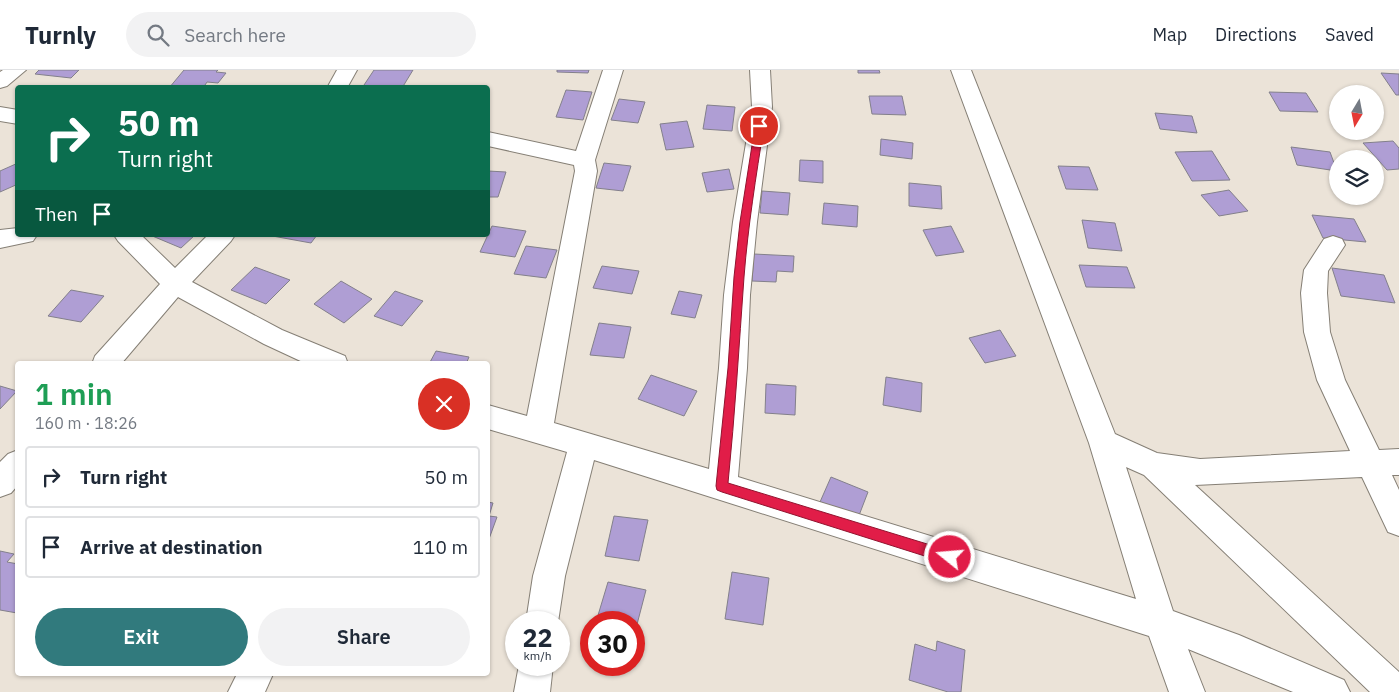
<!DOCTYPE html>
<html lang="en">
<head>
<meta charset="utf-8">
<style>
  body { margin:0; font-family:"IBM Plex Sans",sans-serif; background:#f2f2f3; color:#1f2937; height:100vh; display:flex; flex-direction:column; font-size:19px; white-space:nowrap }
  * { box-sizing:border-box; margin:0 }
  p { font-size:16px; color:#747a83 }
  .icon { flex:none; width:28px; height:28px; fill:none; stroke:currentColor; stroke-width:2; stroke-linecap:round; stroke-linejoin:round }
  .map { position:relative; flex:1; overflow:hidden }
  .sheet { position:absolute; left:15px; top:291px; width:475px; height:315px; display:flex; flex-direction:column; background:#fff; border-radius:5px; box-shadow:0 1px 4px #0004 }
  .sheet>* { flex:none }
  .guide { position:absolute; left:15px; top:15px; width:475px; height:152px; border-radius:5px; box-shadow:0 1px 4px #0004; background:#0b6e4f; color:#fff; overflow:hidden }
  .needle { width:32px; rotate:190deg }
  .controls { position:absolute; left:1329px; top:15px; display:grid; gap:10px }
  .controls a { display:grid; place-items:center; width:55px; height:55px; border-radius:50%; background:#fff; box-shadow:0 1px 4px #0004; font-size:25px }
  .speed { position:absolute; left:505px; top:541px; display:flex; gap:10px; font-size:25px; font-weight:700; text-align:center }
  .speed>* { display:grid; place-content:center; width:65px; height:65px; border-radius:50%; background:#fff; box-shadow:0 1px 4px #0004; line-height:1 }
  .speed small { font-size:12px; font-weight:400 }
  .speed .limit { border:8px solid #d22; background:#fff; color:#111 }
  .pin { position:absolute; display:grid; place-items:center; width:42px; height:42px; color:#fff; margin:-21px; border:2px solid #fff; border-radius:50%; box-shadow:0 1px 5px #0007 }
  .me { position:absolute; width:55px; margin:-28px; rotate:287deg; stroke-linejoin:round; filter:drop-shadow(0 0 4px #0008) }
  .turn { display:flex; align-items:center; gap:18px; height:105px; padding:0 20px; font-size:22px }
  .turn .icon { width:65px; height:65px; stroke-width:2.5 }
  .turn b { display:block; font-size:35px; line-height:42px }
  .then { display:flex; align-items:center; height:48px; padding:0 20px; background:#0003; gap:10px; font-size:19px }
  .round { display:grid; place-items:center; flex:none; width:52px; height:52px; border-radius:26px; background:#f2f2f3 }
  .overview { display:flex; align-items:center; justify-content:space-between; height:85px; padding:0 20px }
  h1 { font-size:30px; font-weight:600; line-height:38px; color:#1e9e55 }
  .action { display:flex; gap:10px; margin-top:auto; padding:10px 20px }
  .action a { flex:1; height:58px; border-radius:30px; background:#317a7d; color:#fff; font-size:20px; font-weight:600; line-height:58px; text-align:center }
  .action a+a { background:#f2f2f3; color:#1f2937 }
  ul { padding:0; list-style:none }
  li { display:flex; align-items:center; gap:15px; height:62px; margin:0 10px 8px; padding:0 10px; border:2px solid #e0e1e3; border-radius:5px }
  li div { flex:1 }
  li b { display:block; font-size:19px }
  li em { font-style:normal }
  header { display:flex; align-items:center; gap:30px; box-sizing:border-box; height:70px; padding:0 25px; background:#fff; border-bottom:1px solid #e0e1e3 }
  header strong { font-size:24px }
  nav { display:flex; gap:28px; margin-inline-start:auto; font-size:18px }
  .search { width:350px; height:45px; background:#f2f2f3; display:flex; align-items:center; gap:12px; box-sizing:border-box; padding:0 18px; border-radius:28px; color:#747a83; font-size:19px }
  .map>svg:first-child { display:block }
  .building { fill:#af9ed4; stroke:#83808b }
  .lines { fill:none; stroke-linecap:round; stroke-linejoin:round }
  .minor-casing { stroke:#857f75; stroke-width:2 }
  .minor { fill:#fff; fill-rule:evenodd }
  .route { fill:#e11d48; stroke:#92132f }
</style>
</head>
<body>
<header>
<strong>Turnly</strong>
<div class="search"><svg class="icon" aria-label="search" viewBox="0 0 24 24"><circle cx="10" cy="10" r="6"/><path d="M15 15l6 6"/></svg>Search here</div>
<nav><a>Map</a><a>Directions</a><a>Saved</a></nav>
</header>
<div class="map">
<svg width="1399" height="622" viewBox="0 0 1399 622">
  <rect width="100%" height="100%" fill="#ebe3d8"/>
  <g class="building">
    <path d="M39 0H79L71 8 35 4Z"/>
    <path d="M184 0H218L216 2 226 3 218 13 207 12 203 18H169Z"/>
    <path d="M374 0H413L402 18H362Z"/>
    <path d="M557 0H589L588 3 557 2Z"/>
    <path d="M858 0H879L880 3H858Z"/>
    <path d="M1381 3 1399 4V25H1396Z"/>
    <path d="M566 20 592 22 583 50 556 47Z"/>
    <path d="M1269 22 1306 23 1318 42 1280 41Z"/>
    <path d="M869 26H902L906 45 872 44Z"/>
    <path d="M619 29 645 32 638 53 611 50Z"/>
    <path d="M707 35 735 37 732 61 703 59Z"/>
    <path d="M1155 43 1192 46 1197 63 1160 59Z"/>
    <path d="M687 51 694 77 666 80 660 54Z"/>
    <path d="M881 69 913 73 912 89 880 85Z"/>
    <path d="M1393 71 1399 78V99L1387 100 1363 73Z"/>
    <path d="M1291 77 1330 82 1337 101 1297 95Z"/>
    <path d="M1212 81 1230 110 1192 111 1175 82Z"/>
    <path d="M800 90 823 91V113L799 111Z"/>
    <path d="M18 93V114L0 122V101Z"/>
    <path d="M604 93 631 96 623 121 596 118Z"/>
    <path d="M1058 96 1089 97 1098 120 1066 119Z"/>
    <path d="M729 99 734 119 707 122 702 103Z"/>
    <path d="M488 101 506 102 498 127H488Z"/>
    <path d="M909 113 941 116 942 139 909 136Z"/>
    <path d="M1229 120 1248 141 1219 146 1201 125Z"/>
    <path d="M762 121 790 123 788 145 760 143Z"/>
    <path d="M824 133 858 136 857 157 822 154Z"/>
    <path d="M1312 145 1354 149 1366 172 1323 168Z"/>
    <path d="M1082 150 1115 153 1122 181 1088 178Z"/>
    <path d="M492 156 526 161 515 187 480 182Z"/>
    <path d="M951 156 964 182 936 186 923 160Z"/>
    <path d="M150 165H195L181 178Z"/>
    <path d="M267 165H317L311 173Z"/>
    <path d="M526 176 557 180 546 208 514 204Z"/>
    <path d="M754 184 794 186 793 202 777 201 776 212 752 211Z"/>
    <path d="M1079 195 1127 197 1135 218 1086 217Z"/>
    <path d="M602 196 639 201 632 224 593 218Z"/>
    <path d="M255 197 290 210 266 234 231 220Z"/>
    <path d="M1332 198 1384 205 1395 233 1341 226Z"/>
    <path d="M341 211 372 229 344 253 314 234Z"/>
    <path d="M71 220 104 226 81 252 48 246Z"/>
    <path d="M395 221 423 231 402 256 374 246Z"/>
    <path d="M679 221 702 225 695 248 671 244Z"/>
    <path d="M599 253 631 257 624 288 590 285Z"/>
    <path d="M1000 260 1016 286 985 293 969 268Z"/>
    <path d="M436 281 469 287 466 294H429Z"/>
    <path d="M651 305 697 321 684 346 638 329Z"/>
    <path d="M886 307 922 313 921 342 883 335Z"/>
    <path d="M766 314 796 316 795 345 765 343Z"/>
    <path d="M0 316 17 321 0 339Z"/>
    <path d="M831 407 868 422 858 448 820 432Z"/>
    <path d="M488 432 493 433 489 446 497 447 489 469H488Z"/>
    <path d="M614 446 648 450 639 491 605 486Z"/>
    <path d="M0 481 14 484 7 492 18 494 17 543 0 540Z"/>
    <path d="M732 502 769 508 763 555 725 549Z"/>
    <path d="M608 512 646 520 635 562 634 552H596Z"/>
    <path d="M937 571 965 580 961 622H948L909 610 915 574 936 581Z"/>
  </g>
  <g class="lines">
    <g class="minor-casing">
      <g id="minor">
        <path d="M3 0H26L7 16 0 18V2Z"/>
        <path d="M337 0H357L347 18H327Z"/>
        <path d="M603 0H623L595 90 597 101 554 353 709 399 719 298 724 225 733 152 752 37 750 0H770L772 37 757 152 750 225 747 298 738 407 1136 529 1089 373 951 0H971L1115 364 1157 383 1200 389 1350 381 1317 310 1304 262 1301 223 1304 200 1324 169 1333 166 1342 169 1345 175 1328 201 1327 223 1330 262 1345 310 1379 380 1399 379V405H1392L1399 420V466L1388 462 1362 407 1195 415 1399 602V622H1370L1144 405 1126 397 1173 541 1239 565 1344 610 1350 622H1293L1188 579 1205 622H1169L1149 566 594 390 565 506 558 552H526L533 506 567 382 488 359V335L527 346 575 101 574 95 488 76V62L576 81Z"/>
        <path d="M0 37 18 40V54L0 51Z"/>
        <path d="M18 158V165H37L33 171 0 178V160Z"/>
        <path d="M114 165H141L175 198 208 165H235L231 171 192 212 282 260 345 286 348 294H307L264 274 178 227 121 294H92L95 286 160 214 118 171Z"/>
        <path d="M18 380V415L11 423 0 427V392L8 384Z"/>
        <path d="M519 595H553L550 622H514Z"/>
        <path d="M237 604H273L265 622H228Z"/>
      </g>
    </g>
    <use href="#minor" class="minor"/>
  </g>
  <path class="route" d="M759 53 764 56C756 106 748 156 744 207 739 276 735 344 728 413L950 481 955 483 957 487 955 492 950 494 722 422 717 420 716 416 728 298 734 207 740 152 755 56Z"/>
</svg>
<div class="controls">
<a><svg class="needle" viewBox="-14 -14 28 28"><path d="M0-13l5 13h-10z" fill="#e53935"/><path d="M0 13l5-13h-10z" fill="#747a83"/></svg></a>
<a><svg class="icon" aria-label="layers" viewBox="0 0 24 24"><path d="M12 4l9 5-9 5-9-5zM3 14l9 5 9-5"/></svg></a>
</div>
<div class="speed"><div>22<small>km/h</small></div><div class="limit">30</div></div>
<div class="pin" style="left:759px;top:56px;background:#d93025"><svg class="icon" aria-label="arrive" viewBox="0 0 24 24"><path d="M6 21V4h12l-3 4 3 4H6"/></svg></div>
<svg class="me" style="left:950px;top:487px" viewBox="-20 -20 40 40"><circle r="17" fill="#e11d48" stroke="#fff" stroke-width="3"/><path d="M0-11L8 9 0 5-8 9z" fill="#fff"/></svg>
<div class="guide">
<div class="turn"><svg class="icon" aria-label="right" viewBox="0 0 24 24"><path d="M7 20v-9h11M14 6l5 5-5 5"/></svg><div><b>50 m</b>Turn right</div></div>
<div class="then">Then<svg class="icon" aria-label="arrive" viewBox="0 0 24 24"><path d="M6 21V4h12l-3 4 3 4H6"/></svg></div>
</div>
<section class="sheet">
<div class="overview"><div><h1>1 min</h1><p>160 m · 18:26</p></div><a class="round" style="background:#d93025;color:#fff"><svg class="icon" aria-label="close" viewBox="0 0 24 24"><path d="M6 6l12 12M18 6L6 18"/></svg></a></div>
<ul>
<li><svg class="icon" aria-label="right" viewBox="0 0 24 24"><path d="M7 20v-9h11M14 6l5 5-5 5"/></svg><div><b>Turn right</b></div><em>50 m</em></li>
<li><svg class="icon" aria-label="arrive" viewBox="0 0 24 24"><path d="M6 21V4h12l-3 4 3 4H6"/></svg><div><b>Arrive at destination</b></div><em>110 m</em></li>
</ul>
<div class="action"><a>Exit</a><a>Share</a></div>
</section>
</div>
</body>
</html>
